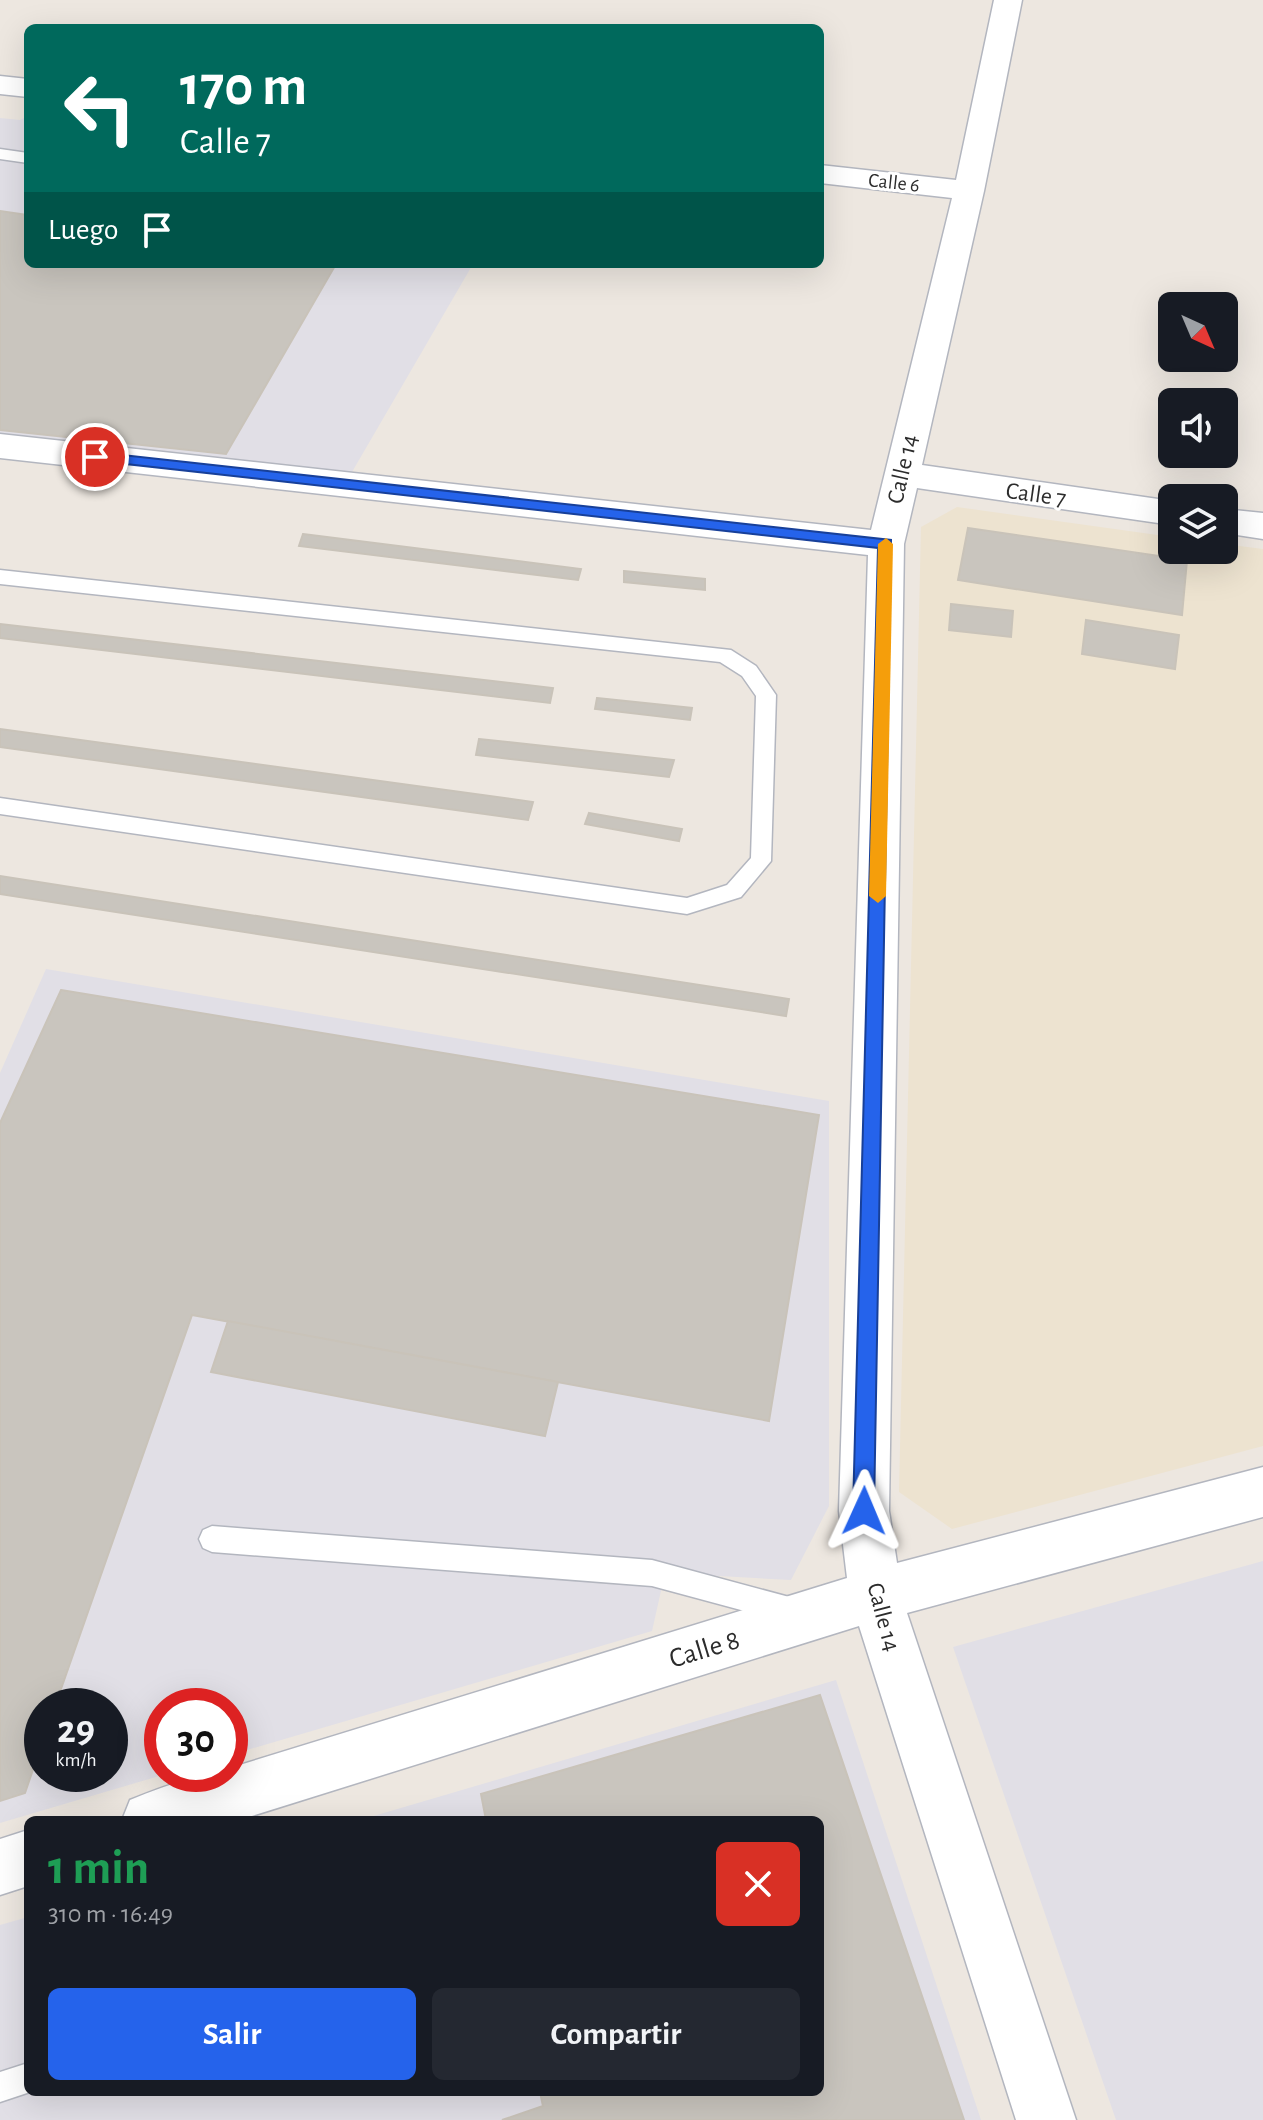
<!DOCTYPE html>
<html lang="es">
<head>
<meta charset="utf-8">
<style>
  body { margin:0; font-family:"Alegreya Sans",sans-serif; background:#242831; color:#f1f3f6; height:100vh; display:flex; flex-direction:column; font-size:30px; white-space:nowrap }
  * { box-sizing:border-box; margin:0 }
  p { font-size:26px; color:#9ea1a6 }
  .icon { flex:none; width:44px; height:44px; fill:none; stroke:currentColor; stroke-width:2; stroke-linecap:round; stroke-linejoin:round }
  .map { position:relative; flex:1; overflow:hidden }
  .details { position:absolute; left:24px; top:1816px; width:800px; height:280px; display:flex; flex-direction:column; background:#171b24; border-radius:12px; box-shadow:0 8px 32px #0002 }
  .details>* { flex:none }
  .banner { position:absolute; left:24px; top:24px; width:800px; height:244px; border-radius:12px; box-shadow:0 8px 32px #0002; background:#00695c; color:#fff; overflow:hidden }
  .needle { width:52px; rotate:136deg }
  .fabs { position:absolute; left:1158px; top:292px; display:grid; gap:16px }
  .fabs a { display:grid; place-items:center; width:80px; height:80px; border-radius:12px; background:#171b24; box-shadow:0 8px 32px #0002; font-size:40px }
  .speed { position:absolute; left:24px; top:1688px; display:flex; gap:16px; font-size:40px; font-weight:700; text-align:center }
  .speed>* { display:grid; place-content:center; width:104px; height:104px; border-radius:50%; background:#171b24; box-shadow:0 8px 32px #0002; line-height:1 }
  .speed small { font-size:20px; font-weight:400 }
  .speed .limit { border:12px solid #d22; background:#fff; color:#111 }
  .pin { position:absolute; display:grid; place-items:center; width:68px; height:68px; color:#fff; margin:-34px; border:4px solid #fff; border-radius:50%; box-shadow:0 2px 8px #0007 }
  .me { position:absolute; width:88px; margin:-44px; rotate:1deg; stroke-linejoin:round; filter:drop-shadow(0 0 6px #0008) }
  .turn { display:flex; align-items:center; gap:28px; height:168px; padding:0 24px; font-size:36px }
  .turn .icon { width:104px; height:104px; stroke-width:2.5 }
  .turn b { display:block; font-size:56px; line-height:68px }
  .then { display:flex; align-items:center; height:76px; padding:0 24px; background:#0003; gap:16px; font-size:30px }
  .round { display:grid; place-items:center; flex:none; width:84px; height:84px; border-radius:12px; background:#242831 }
  .head { display:flex; align-items:center; justify-content:space-between; height:136px; padding:0 24px }
  h1 { font-size:48px; font-weight:700; line-height:60px; color:#1e9e55 }
  .primary-button { display:flex; gap:16px; margin-top:auto; padding:16px 24px }
  .primary-button a { flex:1; height:92px; border-radius:12px; background:#2563eb; color:#fff; font-size:32px; font-weight:700; line-height:92px; text-align:center }
  .primary-button a+a { background:#242831; color:#f1f3f6 }
  .map>svg:first-child { display:block }
  .industrial { fill:#e1dfe6; fill-rule:evenodd }
  .education { fill:#ede3d0 }
  .building { fill:#c9c5be; stroke:#c9c3b9; stroke-width:2 }
  .lines { fill:none; stroke-linecap:round; stroke-linejoin:round }
  .lane-casing { stroke:#b3b6bf; stroke-width:3 }
  .street-casing { stroke:#b3b6bf; stroke-width:3 }
  .lane { fill:#fff; fill-rule:evenodd }
  .street { fill:#fff; fill-rule:evenodd }
  .route { fill:#2563eb; stroke:#184099; stroke-width:2 }
  .slow { fill:#f59e0b }
  .labels { text-anchor:middle; stroke-width:6; stroke-linejoin:round; paint-order:stroke }
  .far-street-label { font-size:20px; fill:#2c2c2c; stroke:#fff }
  .street-label { font-size:24px; fill:#2c2c2c; stroke:#fff }
  .near-street-label { font-size:28px; fill:#2c2c2c; stroke:#fff }
</style>
</head>
<body>
<div class="map">
<svg width="1263" height="2120" viewBox="0 0 1263 2120">
  <rect width="100%" height="100%" fill="#ede7e0"/>
  <g class="industrial">
    <path d="M28 116V264H473L352 472 0 435V118L20 120Z"/>
    <path d="M46 969 829 1101V1506L791 1580 665 1573 652 1631 230 1755V1706H162V1774H166L0 1823V1073ZM42 1706H110V1774H42Z"/>
    <path d="M1263 1561V2120H1116L953 1647Z"/>
    <path d="M836 1680 981 2120H0V1925L28 1917V2092H820V1820H360Z"/>
  </g>
  <path class="education" d="M957 507 1172 537V550H1224V544L1263 549V1446L952 1529 899 1492 921 527Z"/>
  <g class="building">
    <path d="M0 211 28 215V264H336L226 454 0 430Z"/>
    <path d="M968 528 1187 560 1182 615 958 580Z"/>
    <path d="M303 534 581 569 578 580 299 546Z"/>
    <path d="M624 571 705 579V590L624 582Z"/>
    <path d="M951 604 1013 611 1011 637 949 630Z"/>
    <path d="M1086 620 1179 635 1175 669 1082 654Z"/>
    <path d="M0 624 553 688 550 703 0 638Z"/>
    <path d="M597 698 692 708 690 720 595 709Z"/>
    <path d="M0 729 533 802 528 820 0 747Z"/>
    <path d="M479 739 674 760 669 777 476 755Z"/>
    <path d="M589 813 682 829 679 841 585 824Z"/>
    <path d="M0 876 789 999 786 1016 0 894Z"/>
    <path d="M61 990 819 1115 769 1421 192 1315 55 1706H42V1743L25 1793 0 1801V1123Z"/>
    <path d="M228 1321 558 1382 545 1436 211 1372Z"/>
    <path d="M820 1695 964 2120H502L543 2106 540 2092H820V1820H486L481 1794Z"/>
  </g>
  <g class="lines">
    <g class="lane-casing">
      <g id="lane">
        <path d="M0 149 28 153V163L0 159Z"/>
        <path d="M0 570 731 650 756 666 776 695 771 861 741 897 687 914 0 814V798L687 898 727 885 751 858 756 696 742 676 720 662 0 584Z"/>
        <path d="M212 1526 652 1560 793 1598 802 1602 806 1611 802 1620 793 1624 652 1586 212 1552 203 1548 199 1539 203 1530Z"/>
        <path d="M28 2063 30 2092 0 2102V2072Z"/>
      </g>
    </g>
    <g class="street-casing">
      <g id="street">
        <path d="M994 0H1022L984 191 922 465 1172 501V525L917 488 904 544 889 1511 897 1563 1263 1467V1517L907 1613 1076 2120H1016L859 1626 239 1820H122L130 1800C162 1787 196 1774 230 1774V1768L847 1578 839 1511 868 555 0 458V434L871 530 952 198 820 183V165L956 180Z"/>
        <path d="M0 76 28 79V97L0 94Z"/>
        <path d="M1224 509 1263 513V539L1224 533Z"/>
        <path d="M28 1830V1886L0 1895V1839Z"/>
      </g>
    </g>
    <use href="#lane" class="lane"/>
    <use href="#street" class="street"/>
  </g>
  <path class="route" d="M95 452 891 540 874 1511 871 1518 864 1521 856 1518 853 1511 878 548 90 460V453Z"/>
  <path class="slow" d="M886 538 893 544 886 896 878 903 869 896 878 544Z"/>
  <g class="labels">
    <g class="far-street-label">
      <text transform="translate(894 182) rotate(6)" y="7">Calle 6</text>
    </g>
    <g class="street-label">
      <text transform="translate(902 469) rotate(-77)" y="8">Calle 14</text>
      <text transform="translate(1036 494) rotate(8)" y="8">Calle 7</text>
      <text transform="translate(884 1617) rotate(75)" y="8">Calle 14</text>
    </g>
    <g class="near-street-label">
      <text transform="translate(704 1648) rotate(-17)" y="10">Calle 8</text>
    </g>
  </g>
</svg>
<div class="fabs">
<a><svg class="needle" viewBox="-14 -14 28 28"><path d="M0-13l5 13h-10z" fill="#e53935"/><path d="M0 13l5-13h-10z" fill="#9ea1a6"/></svg></a>
<a><svg class="icon" aria-label="sound" viewBox="0 0 24 24"><path d="M4 9h4l5-4v14l-5-4H4zM17 9q2 3 0 6"/></svg></a>
<a><svg class="icon" aria-label="layers" viewBox="0 0 24 24"><path d="M12 4l9 5-9 5-9-5zM3 14l9 5 9-5"/></svg></a>
</div>
<div class="speed"><div>29<small>km/h</small></div><div class="limit">30</div></div>
<div class="pin" style="left:95px;top:457px;background:#d93025"><svg class="icon" aria-label="arrive" viewBox="0 0 24 24"><path d="M6 21V4h12l-3 4 3 4H6"/></svg></div>
<svg class="me" style="left:864px;top:1511px" viewBox="-20 -20 40 40"><path d="M0-17L14 15 0 8-14 15z" fill="#2563eb" stroke="#fff" stroke-width="4"/></svg>
<div class="banner">
<div class="turn"><svg class="icon" aria-label="left" viewBox="0 0 24 24"><path d="M17 20v-9H6M10 6l-5 5 5 5"/></svg><div><b>170 m</b>Calle 7</div></div>
<div class="then">Luego<svg class="icon" aria-label="arrive" viewBox="0 0 24 24"><path d="M6 21V4h12l-3 4 3 4H6"/></svg></div>
</div>
<section class="details">
<div class="head"><div><h1>1 min</h1><p>310 m · 16:49</p></div><a class="round" style="background:#d93025;color:#fff"><svg class="icon" aria-label="close" viewBox="0 0 24 24"><path d="M6 6l12 12M18 6L6 18"/></svg></a></div>
<div class="primary-button"><a>Salir</a><a>Compartir</a></div>
</section>
</div>
</body>
</html>
